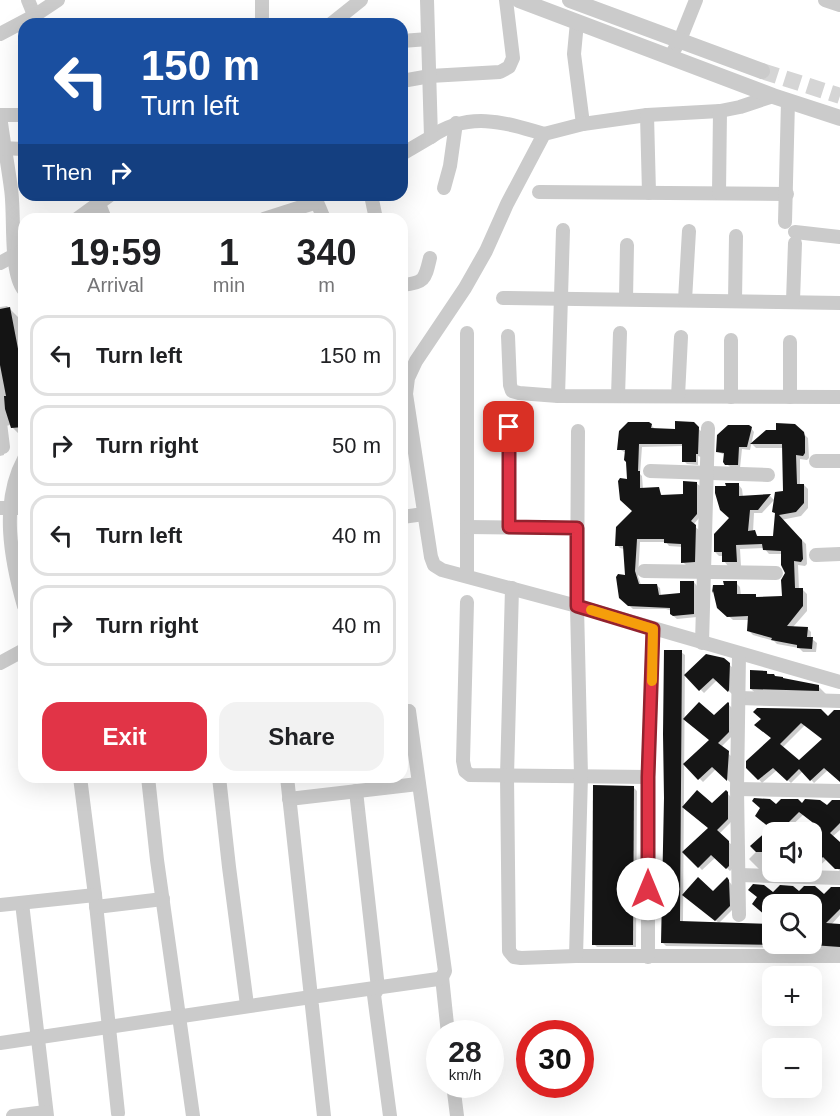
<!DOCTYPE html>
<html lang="en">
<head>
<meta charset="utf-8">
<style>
  body { margin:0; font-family:Helvetica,sans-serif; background:#f2f2f2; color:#202124; height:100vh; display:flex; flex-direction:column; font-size:22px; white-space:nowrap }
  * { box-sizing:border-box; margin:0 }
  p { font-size:20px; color:#757577 }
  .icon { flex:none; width:33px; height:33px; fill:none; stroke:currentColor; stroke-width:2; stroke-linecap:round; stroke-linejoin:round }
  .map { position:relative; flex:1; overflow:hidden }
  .sheet { position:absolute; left:18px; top:213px; width:390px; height:570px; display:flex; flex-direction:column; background:#fff; border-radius:18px; box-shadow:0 6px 24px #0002 }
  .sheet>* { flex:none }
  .top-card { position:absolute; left:18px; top:18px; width:390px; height:183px; border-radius:18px; box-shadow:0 6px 24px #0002; background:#1a4fa0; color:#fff; overflow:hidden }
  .controls { position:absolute; left:762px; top:822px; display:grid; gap:12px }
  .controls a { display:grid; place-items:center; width:60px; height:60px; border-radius:12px; background:#fff; box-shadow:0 6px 24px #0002; font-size:30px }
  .speed { position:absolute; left:426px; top:1020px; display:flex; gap:12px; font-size:30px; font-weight:700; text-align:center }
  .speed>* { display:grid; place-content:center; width:78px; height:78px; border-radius:50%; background:#fff; box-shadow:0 6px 24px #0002; line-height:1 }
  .speed small { font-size:15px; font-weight:400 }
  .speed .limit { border:9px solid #d22; background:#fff; color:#111 }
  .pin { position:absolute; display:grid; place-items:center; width:51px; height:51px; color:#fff; margin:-26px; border-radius:12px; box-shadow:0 3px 9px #0006 }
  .me { position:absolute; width:66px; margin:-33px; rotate:0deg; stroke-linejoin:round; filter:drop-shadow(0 0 4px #0008) }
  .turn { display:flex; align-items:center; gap:21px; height:126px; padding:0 24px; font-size:27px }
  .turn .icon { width:78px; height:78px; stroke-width:2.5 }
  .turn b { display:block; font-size:42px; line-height:51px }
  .then { display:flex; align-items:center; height:57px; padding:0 24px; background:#0003; gap:12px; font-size:22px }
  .eta { display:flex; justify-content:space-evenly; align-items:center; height:102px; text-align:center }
  .eta b { font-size:36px; font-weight:700; line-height:42px }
  .action { display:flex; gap:12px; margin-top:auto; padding:12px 24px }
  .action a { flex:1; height:69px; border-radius:18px; background:#e13447; color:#fff; font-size:24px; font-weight:700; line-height:69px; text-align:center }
  .action a+a { background:#f2f2f2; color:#202124 }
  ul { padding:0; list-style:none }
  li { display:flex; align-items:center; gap:18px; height:81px; margin:0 12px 9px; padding:0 12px; border:3px solid #e0e0e0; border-radius:18px }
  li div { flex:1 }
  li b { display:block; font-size:22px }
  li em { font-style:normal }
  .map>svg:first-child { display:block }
  .shadow { fill:#0003; fill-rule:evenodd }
  .building { fill:#151515; fill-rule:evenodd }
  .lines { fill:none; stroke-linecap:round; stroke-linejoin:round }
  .tertiary-tunnel { stroke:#d5d5d5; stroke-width:16; stroke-dasharray:16 8; stroke-linecap:butt }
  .minor { stroke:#cbcbcb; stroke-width:14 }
  .tertiary { stroke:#cbcbcb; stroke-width:16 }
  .route-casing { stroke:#92222e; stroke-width:15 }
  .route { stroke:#e13447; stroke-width:10 }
  .slow { stroke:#f59e0b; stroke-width:10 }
</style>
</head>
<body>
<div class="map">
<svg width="840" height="1116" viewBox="0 0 840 1116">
  <rect width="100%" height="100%" fill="#fff"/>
  <g class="shadow">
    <path d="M7 306 18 317 24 332V439L10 425 6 426 2 435 4 455 0 456V307Z"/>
    <path d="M649 423 656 430 676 431 693 424 702 432 701 457 698 456V465L687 464 684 461 683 446 642 447 640 474 642 476 643 489H658L663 497 685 495 696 483 700 486 699 518 693 525 699 530 698 565H686L683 562V547L669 546 666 542H640L638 576 641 585H656L660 588 661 596 682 594 694 582 697 586V617L677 619 671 614 672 611 666 609H633L620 597 626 577 624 549 620 548 617 545 633 512 626 453 619 449Z"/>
    <path d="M794 425 808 438 809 458 807 460 800 459V485H804L808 489V508L801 516 781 520 806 544 807 564 805 566 798 565 799 589H802L807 594V611L793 627 807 628 811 632V638L817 643 816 652H803L799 648 777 644 774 641 753 635 749 631V620H733L724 612 725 587 736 583 740 587 741 596 755 595 758 599 783 597 787 572 782 554H769L764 548 740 549 741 566H728L724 561V556H719L715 552 731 518 738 484 742 489 743 497 770 496 774 500 762 513H754L753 532 759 537 775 538 776 514 773 512 784 493V448H756L752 444 767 431 777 432Z"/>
    <path d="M751 428 754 432 750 450 742 449 740 468 730 467 725 462V455L718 452Z"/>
    <path d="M681 652 685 655 683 922 772 925V944H812V925H828L812 912V904L800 903 799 904H772V920L757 908 773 895 799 893 824 896 840 888V915L831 925H840V950L807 948 666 946 662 942Z"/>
    <path d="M723 659 733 668 732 694 717 680 704 693 686 675Z"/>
    <path d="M766 672 776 678 819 687 830 698 763 700 751 689Z"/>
    <path d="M728 704 732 708V736L721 747 731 756V783L716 769 703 782 685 764 711 740 714 717Z"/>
    <path d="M840 710V781L828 770 814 783 803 771 791 783 777 770 762 783 748 767 773 739 759 728 828 718ZM805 725 823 740 799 762 782 748Z"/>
    <path d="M633 787 637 791 636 947H597L594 944Z"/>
    <path d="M726 792 731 797V822L719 834 732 845V869L730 871 716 857 702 870 684 852 709 829 712 805Z"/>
    <path d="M840 801V830L832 837 840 844V871L827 859 814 871 812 870V838L822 829 804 814 785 832H772V862L764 869H759L749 859 757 851 772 828 776 806 802 805 827 807Z"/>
    <path d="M727 879 732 885 733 909 719 923 687 898 713 893Z"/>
  </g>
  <g class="building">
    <path d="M10 307 24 380V427L11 428 5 409 4 396H6L0 365V309Z"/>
    <path d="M675 421 694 422 699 427 698 454H696V462H682V444H639L638 471H640V488L659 487 661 495 683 494V481L697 482V514L691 521 696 525 695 562 681 563V544L664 543V539H637L635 571 639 584H657L659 595 680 593V581H694V614L673 616 670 614V608L628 606 619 598 616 577 618 574 625 575 623 546H615L616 527 632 511 620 500 618 481 620 478 627 479 626 462 624 460 625 450H617L619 431 628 422H649L652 424 651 428 675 429Z"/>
    <path d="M776 423 795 424 804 432 805 437V453L803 456 796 455 797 484H804V503L796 512 779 515 802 540 803 559 801 562 794 561 795 588H803V606L787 626 808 627 807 637H813L812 649 797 648V645L771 640 772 638 747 631 748 616 727 617 717 608 713 591 712 593 713 585H724L723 581H737V594H756V597L782 596 781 580 785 573 781 565V551L763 550 762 544 736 545 737 562H722V552H714V534L729 518 720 510 715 493V486H726L725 483H739V496L771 494 758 510H750L748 531 755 530 757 536H773L775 513 772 512 775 492 783 491 782 444H750L766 430H776Z"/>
    <path d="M728 425H749L752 427 747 447H739L738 465H725L723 462 724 453 716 452 717 435Z"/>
    <path d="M664 650H682L680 921 772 924V945L661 943 664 798 663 734Z"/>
    <path d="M706 654 724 658 730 663 729 690 728 692 713 678 699 691 684 675Z"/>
    <path d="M750 670 767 671V674H774L775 676 783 677V678L819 685V691L750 689Z"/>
    <path d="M699 702 714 715 728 702 729 703V732L718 743 729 751 727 781 712 767 698 780 683 764 709 740 683 719Z"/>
    <path d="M757 708 821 709 828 716 834 710H840V782L824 768 810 781 799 769 787 781 773 768 758 780 746 768V761L771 738 754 725 761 719 753 712ZM801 723 822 739 799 760 780 744Z"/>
    <path d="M593 785 634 786 633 945H592Z"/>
    <path d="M697 790 712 803 726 790 728 792V819L717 830 729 841V866L726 869 711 855 698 868 682 852 708 828 682 807Z"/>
    <path d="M754 798 770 799 776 804 781 799H798L802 803 805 799 820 800 827 805 832 800H840V823L830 833 840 842V869H835L823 857 812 867V822L799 812 779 832H772V852H756L750 846 770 828 755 816 760 808 752 801Z"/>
    <path d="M698 877 713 891 727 877 729 880 730 906 715 921 682 895Z"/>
    <path d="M753 884 764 885 773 892 780 885 793 886 799 891 804 886H815L824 894 831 887H840V909L826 923 840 924V947L812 945V904H772V921L752 904 757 897 748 890Z"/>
  </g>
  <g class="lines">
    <path class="tertiary-tunnel" d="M762 71 840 96"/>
    <g class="minor">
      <path d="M28 0 37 22"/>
      <path d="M262 0V24"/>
      <path d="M825 0 840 5"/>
      <path d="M577 22 574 54 583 124"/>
      <path d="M331 24 361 0"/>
      <path d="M0 34 34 16 58 0"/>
      <path d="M402 41 428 39"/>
      <path d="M670 57 680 40 696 0"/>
      <path d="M402 81 430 76 500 72 509 67 513 58 506 0"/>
      <path d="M773 96 740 107 720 111 647 115 583 124 544 134 507 204 486 251 465 288 416 361 408 378 406 394 431 557 434 565 442 570 577 606 840 682"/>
      <path d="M0 115C3 140 8 165 11 189 15 214 9 272 24 290"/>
      <path d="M0 115H24"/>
      <path d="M647 115 649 193"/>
      <path d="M431 137C468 111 504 122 544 134"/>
      <path d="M0 148 24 149"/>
      <path d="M402 154 431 137 427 0"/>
      <path d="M444 188 450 166 456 123"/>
      <path d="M539 192 787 194"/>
      <path d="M719 193 720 111"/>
      <path d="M314 195 324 219"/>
      <path d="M371 195 376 219"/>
      <path d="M99 204 105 219"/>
      <path d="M77 219 110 195"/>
      <path d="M264 219 317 202"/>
      <path d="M785 222 788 101"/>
      <path d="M795 232 840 237"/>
      <path d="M0 263 24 250"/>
      <path d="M402 285C425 283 425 279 430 258"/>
      <path d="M503 298 840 303"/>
      <path d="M626 299 627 245"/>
      <path d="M685 300 689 231"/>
      <path d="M735 301 736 236"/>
      <path d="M793 301 795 243"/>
      <path d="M467 333V576"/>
      <path d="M508 336 510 385 512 391 519 393 558 396 840 397"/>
      <path d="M558 396 563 230"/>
      <path d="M618 396 620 333"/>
      <path d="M678 396 681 337"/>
      <path d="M731 397V340"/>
      <path d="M790 397V342"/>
      <path d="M0 423 3 447"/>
      <path d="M509 427V527"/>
      <path d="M24 459C0 503 11 560 24 606"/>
      <path d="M816 461H840"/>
      <path d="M650 471 768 475"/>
      <path d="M0 508H24"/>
      <path d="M402 517 424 514"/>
      <path d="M467 527 577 528"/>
      <path d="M816 555 840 554"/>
      <path d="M644 571 776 573"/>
      <path d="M512 588 507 776 509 951 514 957 521 958 576 956H840"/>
      <path d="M467 602 463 761 465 771 470 775 648 777"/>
      <path d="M702 643 708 428"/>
      <path d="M0 663 24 650"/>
      <path d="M739 698 840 701"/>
      <path d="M80 777 95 895 118 1113"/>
      <path d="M148 777 157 860 193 1116"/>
      <path d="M219 777 229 867 247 1005"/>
      <path d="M737 789 840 791"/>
      <path d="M356 791 378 988 374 995 390 1116"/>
      <path d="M289 799 418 784"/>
      <path d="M739 875 840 878"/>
      <path d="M22 903 47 1116"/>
      <path d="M0 905 95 895"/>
      <path d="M96 907 163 899"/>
      <path d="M739 915 737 789 739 654"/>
      <path d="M576 956 581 776 577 606 578 431"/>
      <path d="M648 957V777L653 629"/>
      <path d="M442 977 448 1034"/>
      <path d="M0 1043 311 997 287 777"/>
      <path d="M453 1084 457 1116"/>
      <path d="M13 1116 46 1112"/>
      <path d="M324 1116 311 997 438 979 442 977 445 971 409 711"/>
    </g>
    <g class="tertiary">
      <path d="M519 0 773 96 840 118"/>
      <path d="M570 0 762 71"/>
    </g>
  </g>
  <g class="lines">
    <g class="route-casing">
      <path id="route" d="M509 427V527L577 528V606L653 629 648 777V889"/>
    </g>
    <use href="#route" class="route"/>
    <path class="slow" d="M591 610 653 629 652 681"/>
  </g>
</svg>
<div class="controls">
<a><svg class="icon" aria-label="sound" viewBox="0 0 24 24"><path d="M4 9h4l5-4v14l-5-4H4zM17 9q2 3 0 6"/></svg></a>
<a><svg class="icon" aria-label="search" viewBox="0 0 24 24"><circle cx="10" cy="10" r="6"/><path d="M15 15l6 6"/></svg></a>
<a>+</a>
<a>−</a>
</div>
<div class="speed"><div>28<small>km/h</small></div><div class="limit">30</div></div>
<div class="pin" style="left:509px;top:427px;background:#d93025"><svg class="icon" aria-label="arrive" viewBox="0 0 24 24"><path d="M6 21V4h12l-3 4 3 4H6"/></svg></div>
<svg class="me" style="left:648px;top:889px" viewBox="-20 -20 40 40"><circle r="19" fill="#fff"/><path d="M0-13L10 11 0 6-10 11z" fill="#e13447"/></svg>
<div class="top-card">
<div class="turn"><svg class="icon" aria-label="left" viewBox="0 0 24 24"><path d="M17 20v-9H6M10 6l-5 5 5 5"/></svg><div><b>150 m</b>Turn left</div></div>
<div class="then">Then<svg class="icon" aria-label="right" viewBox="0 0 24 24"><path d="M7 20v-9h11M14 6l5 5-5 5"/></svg></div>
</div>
<section class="sheet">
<div class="eta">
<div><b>19:59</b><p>Arrival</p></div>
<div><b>1</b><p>min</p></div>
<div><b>340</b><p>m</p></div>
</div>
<ul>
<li><svg class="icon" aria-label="left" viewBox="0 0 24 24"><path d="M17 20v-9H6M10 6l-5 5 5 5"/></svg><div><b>Turn left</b></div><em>150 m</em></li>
<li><svg class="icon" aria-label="right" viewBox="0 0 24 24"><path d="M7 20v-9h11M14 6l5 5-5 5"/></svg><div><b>Turn right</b></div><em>50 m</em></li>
<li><svg class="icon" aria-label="left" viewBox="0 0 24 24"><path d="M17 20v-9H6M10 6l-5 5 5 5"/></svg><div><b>Turn left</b></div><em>40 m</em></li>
<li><svg class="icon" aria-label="right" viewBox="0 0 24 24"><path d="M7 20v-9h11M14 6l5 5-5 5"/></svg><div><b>Turn right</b></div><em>40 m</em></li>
</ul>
<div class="action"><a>Exit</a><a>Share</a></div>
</section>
</div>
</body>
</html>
